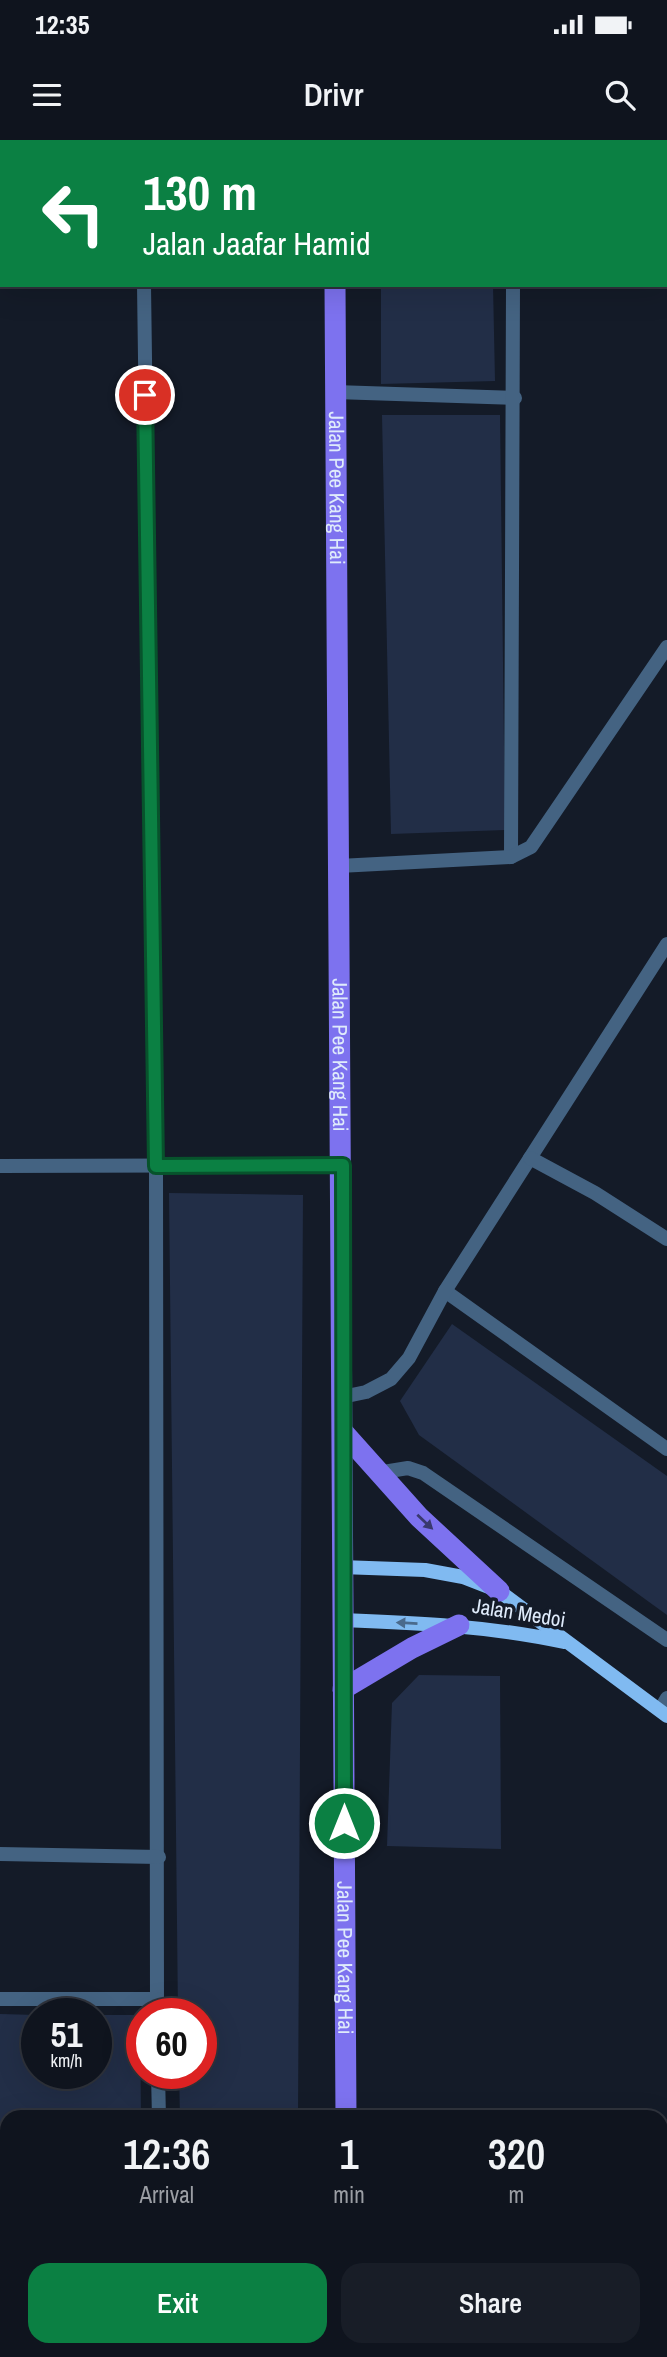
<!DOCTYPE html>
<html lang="en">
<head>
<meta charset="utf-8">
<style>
  body { margin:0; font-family:"Archivo Narrow",sans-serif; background:#181d27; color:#f1f3f6; height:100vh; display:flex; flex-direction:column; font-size:26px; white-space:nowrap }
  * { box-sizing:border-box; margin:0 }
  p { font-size:23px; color:#9b9ea4 }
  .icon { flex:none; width:38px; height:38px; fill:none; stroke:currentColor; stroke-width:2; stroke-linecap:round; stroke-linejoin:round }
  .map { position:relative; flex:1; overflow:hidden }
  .side { position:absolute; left:0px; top:1970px; width:668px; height:247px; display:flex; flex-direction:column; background:#0f141e; border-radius:21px 21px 0 0; box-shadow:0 7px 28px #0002,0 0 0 2px #2f333c }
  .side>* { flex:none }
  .banner { position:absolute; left:0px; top:0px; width:668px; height:147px; box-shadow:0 7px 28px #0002,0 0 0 2px #2f333c; background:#0b8043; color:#fff; overflow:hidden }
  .speed { position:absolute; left:21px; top:1858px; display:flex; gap:14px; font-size:35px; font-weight:700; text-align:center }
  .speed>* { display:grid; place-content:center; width:91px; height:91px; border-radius:50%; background:#0f141e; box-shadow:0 7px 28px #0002,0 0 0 2px #2f333c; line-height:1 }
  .speed small { font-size:18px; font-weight:400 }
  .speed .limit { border:10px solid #d22; background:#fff; color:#111 }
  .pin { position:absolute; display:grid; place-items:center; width:60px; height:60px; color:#fff; margin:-30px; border:4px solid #fff; border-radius:50%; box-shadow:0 2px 7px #0007 }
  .me { position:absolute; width:77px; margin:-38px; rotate:0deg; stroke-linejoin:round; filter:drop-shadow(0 0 5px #0008) }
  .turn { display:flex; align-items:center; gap:24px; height:147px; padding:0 28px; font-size:32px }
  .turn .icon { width:91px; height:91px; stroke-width:2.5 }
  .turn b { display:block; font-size:49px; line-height:60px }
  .eta { display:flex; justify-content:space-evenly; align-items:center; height:119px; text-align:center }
  .eta b { font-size:42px; font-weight:600; line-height:49px }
  .button { display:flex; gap:14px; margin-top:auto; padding:14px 28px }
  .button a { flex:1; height:80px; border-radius:21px; background:#0b8043; color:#fff; font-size:28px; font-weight:600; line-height:80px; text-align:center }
  .button a+a { background:#181d27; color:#f1f3f6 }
  .status { display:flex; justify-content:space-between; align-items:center; height:49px; padding:0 35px; background:#0f141e; direction:ltr }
  .status svg { height:19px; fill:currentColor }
  header { display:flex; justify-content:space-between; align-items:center; height:91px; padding:0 28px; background:#0f141e; font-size:32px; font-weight:600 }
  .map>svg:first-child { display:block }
  .building { fill:#222e47 }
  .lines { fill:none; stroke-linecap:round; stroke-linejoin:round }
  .service { stroke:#446382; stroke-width:14 }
  .minor { stroke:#446382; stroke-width:14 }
  .tertiary { stroke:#446382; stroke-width:14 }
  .secondary { stroke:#80baf1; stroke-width:14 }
  .primary { stroke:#7d72ef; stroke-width:21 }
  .oneway { fill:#39396e }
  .oneway2 { fill:#4a6a8c }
  .route-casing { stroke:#07532c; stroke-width:18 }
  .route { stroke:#0b8043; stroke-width:12 }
  .labels { text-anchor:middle; stroke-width:7; stroke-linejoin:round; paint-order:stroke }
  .street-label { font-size:21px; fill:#dfebfb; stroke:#141b28 }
</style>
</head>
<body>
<div class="status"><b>12:35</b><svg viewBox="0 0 49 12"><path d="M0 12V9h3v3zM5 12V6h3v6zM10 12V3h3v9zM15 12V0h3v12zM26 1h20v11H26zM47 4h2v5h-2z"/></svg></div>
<header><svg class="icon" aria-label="menu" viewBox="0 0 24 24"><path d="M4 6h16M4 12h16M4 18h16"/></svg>Drivr<svg class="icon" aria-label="search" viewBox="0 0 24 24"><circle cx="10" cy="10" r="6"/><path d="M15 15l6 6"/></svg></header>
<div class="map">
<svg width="667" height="2217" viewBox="0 0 667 2217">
  <rect width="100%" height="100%" fill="#141b28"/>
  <g class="building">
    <path d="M381 145H493L495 241 381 244Z"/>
    <path d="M382 275H500L505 690 391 694Z"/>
    <path d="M169 1053 303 1055 298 1978H180L179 1934H201V1874H178Z"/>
    <path d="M452 1184 667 1336V1475L419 1295 400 1261Z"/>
    <path d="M419 1535 500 1536 501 1709 387 1706 392 1563Z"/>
    <path d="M0 1874 37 1875V1934H96V1875H140L141 1978H7V1989H0Z"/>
    <path d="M0 2124H7V2210H122V2217H0Z"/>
    <path d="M158 2210H294L293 2217H157Z"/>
  </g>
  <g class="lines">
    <g class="service">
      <path d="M511 0V2"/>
      <path d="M112 2V0"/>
      <path d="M144 145 156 1026 157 1874"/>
      <path d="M335 252 515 258"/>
      <path d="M511 717 513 145"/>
      <path d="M445 1151 667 1309"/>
      <path d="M342 1257 366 1252 391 1239 409 1218 445 1151 667 804"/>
      <path d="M0 1859H157"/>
      <path d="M158 1934 159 1978"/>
      <path d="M138 2210V2217"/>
    </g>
    <g class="minor">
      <path d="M0 45H2"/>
      <path d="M339 726 511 717 531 707 667 507"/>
      <path d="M530 1018 595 1053 667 1099"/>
      <path d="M0 1026 343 1025"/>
      <path d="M377 1333 408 1328 423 1333 667 1500"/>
      <path d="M660 1570 667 1558"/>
      <path d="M0 1714 159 1717"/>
      <path d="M0 2109H7"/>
    </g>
    <path class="tertiary" d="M328 2217V2210"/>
    <g class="secondary">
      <path d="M341 1427 425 1430 463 1437 499 1451 667 1576"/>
      <path d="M342 1480C417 1483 490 1486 564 1502"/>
    </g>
    <g class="primary">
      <path d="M333 0V2"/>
      <path id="s1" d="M335 145C340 756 341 1367 346 1978"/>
      <path d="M343 1292 419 1377 499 1451"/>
      <path d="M343 1549 412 1508 459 1485"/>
      <path d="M0 2027H7"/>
      <path d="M0 2062H7"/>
    </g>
  </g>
  <defs><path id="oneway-solid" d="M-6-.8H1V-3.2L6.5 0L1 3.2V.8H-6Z" transform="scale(1.75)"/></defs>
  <use class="oneway" href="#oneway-solid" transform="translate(425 1382) rotate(43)"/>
  <use class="oneway2" href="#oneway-solid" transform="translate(407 1483) rotate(-177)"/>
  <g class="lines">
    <g class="route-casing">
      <path id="route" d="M145 255 156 1026 343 1025 344 1683"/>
    </g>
    <use href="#route" class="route"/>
  </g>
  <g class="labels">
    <g class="street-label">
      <text dy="7" stroke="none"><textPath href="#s1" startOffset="203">Jalan Pee Kang Hai</textPath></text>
      <text dy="7" stroke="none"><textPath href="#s1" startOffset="770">Jalan Pee Kang Hai</textPath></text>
      <text transform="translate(519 1473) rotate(9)" y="7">Jalan Medoi</text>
      <text dy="7" stroke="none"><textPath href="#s1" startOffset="1673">Jalan Pee Kang Hai</textPath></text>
    </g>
  </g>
</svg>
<div class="speed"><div>51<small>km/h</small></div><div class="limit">60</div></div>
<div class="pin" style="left:145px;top:255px;background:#d93025"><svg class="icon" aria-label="arrive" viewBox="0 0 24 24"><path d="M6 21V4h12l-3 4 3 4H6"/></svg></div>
<svg class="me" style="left:344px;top:1683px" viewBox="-20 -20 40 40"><circle r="17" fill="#0b8043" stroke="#fff" stroke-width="3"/><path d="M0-11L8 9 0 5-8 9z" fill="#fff"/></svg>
<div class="banner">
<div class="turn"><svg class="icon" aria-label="left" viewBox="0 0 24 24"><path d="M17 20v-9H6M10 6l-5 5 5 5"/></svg><div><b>130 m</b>Jalan Jaafar Hamid</div></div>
</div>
<section class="side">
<div class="eta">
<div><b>12:36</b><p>Arrival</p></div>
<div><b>1</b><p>min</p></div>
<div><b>320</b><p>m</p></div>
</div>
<div class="button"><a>Exit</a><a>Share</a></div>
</section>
</div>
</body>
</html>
